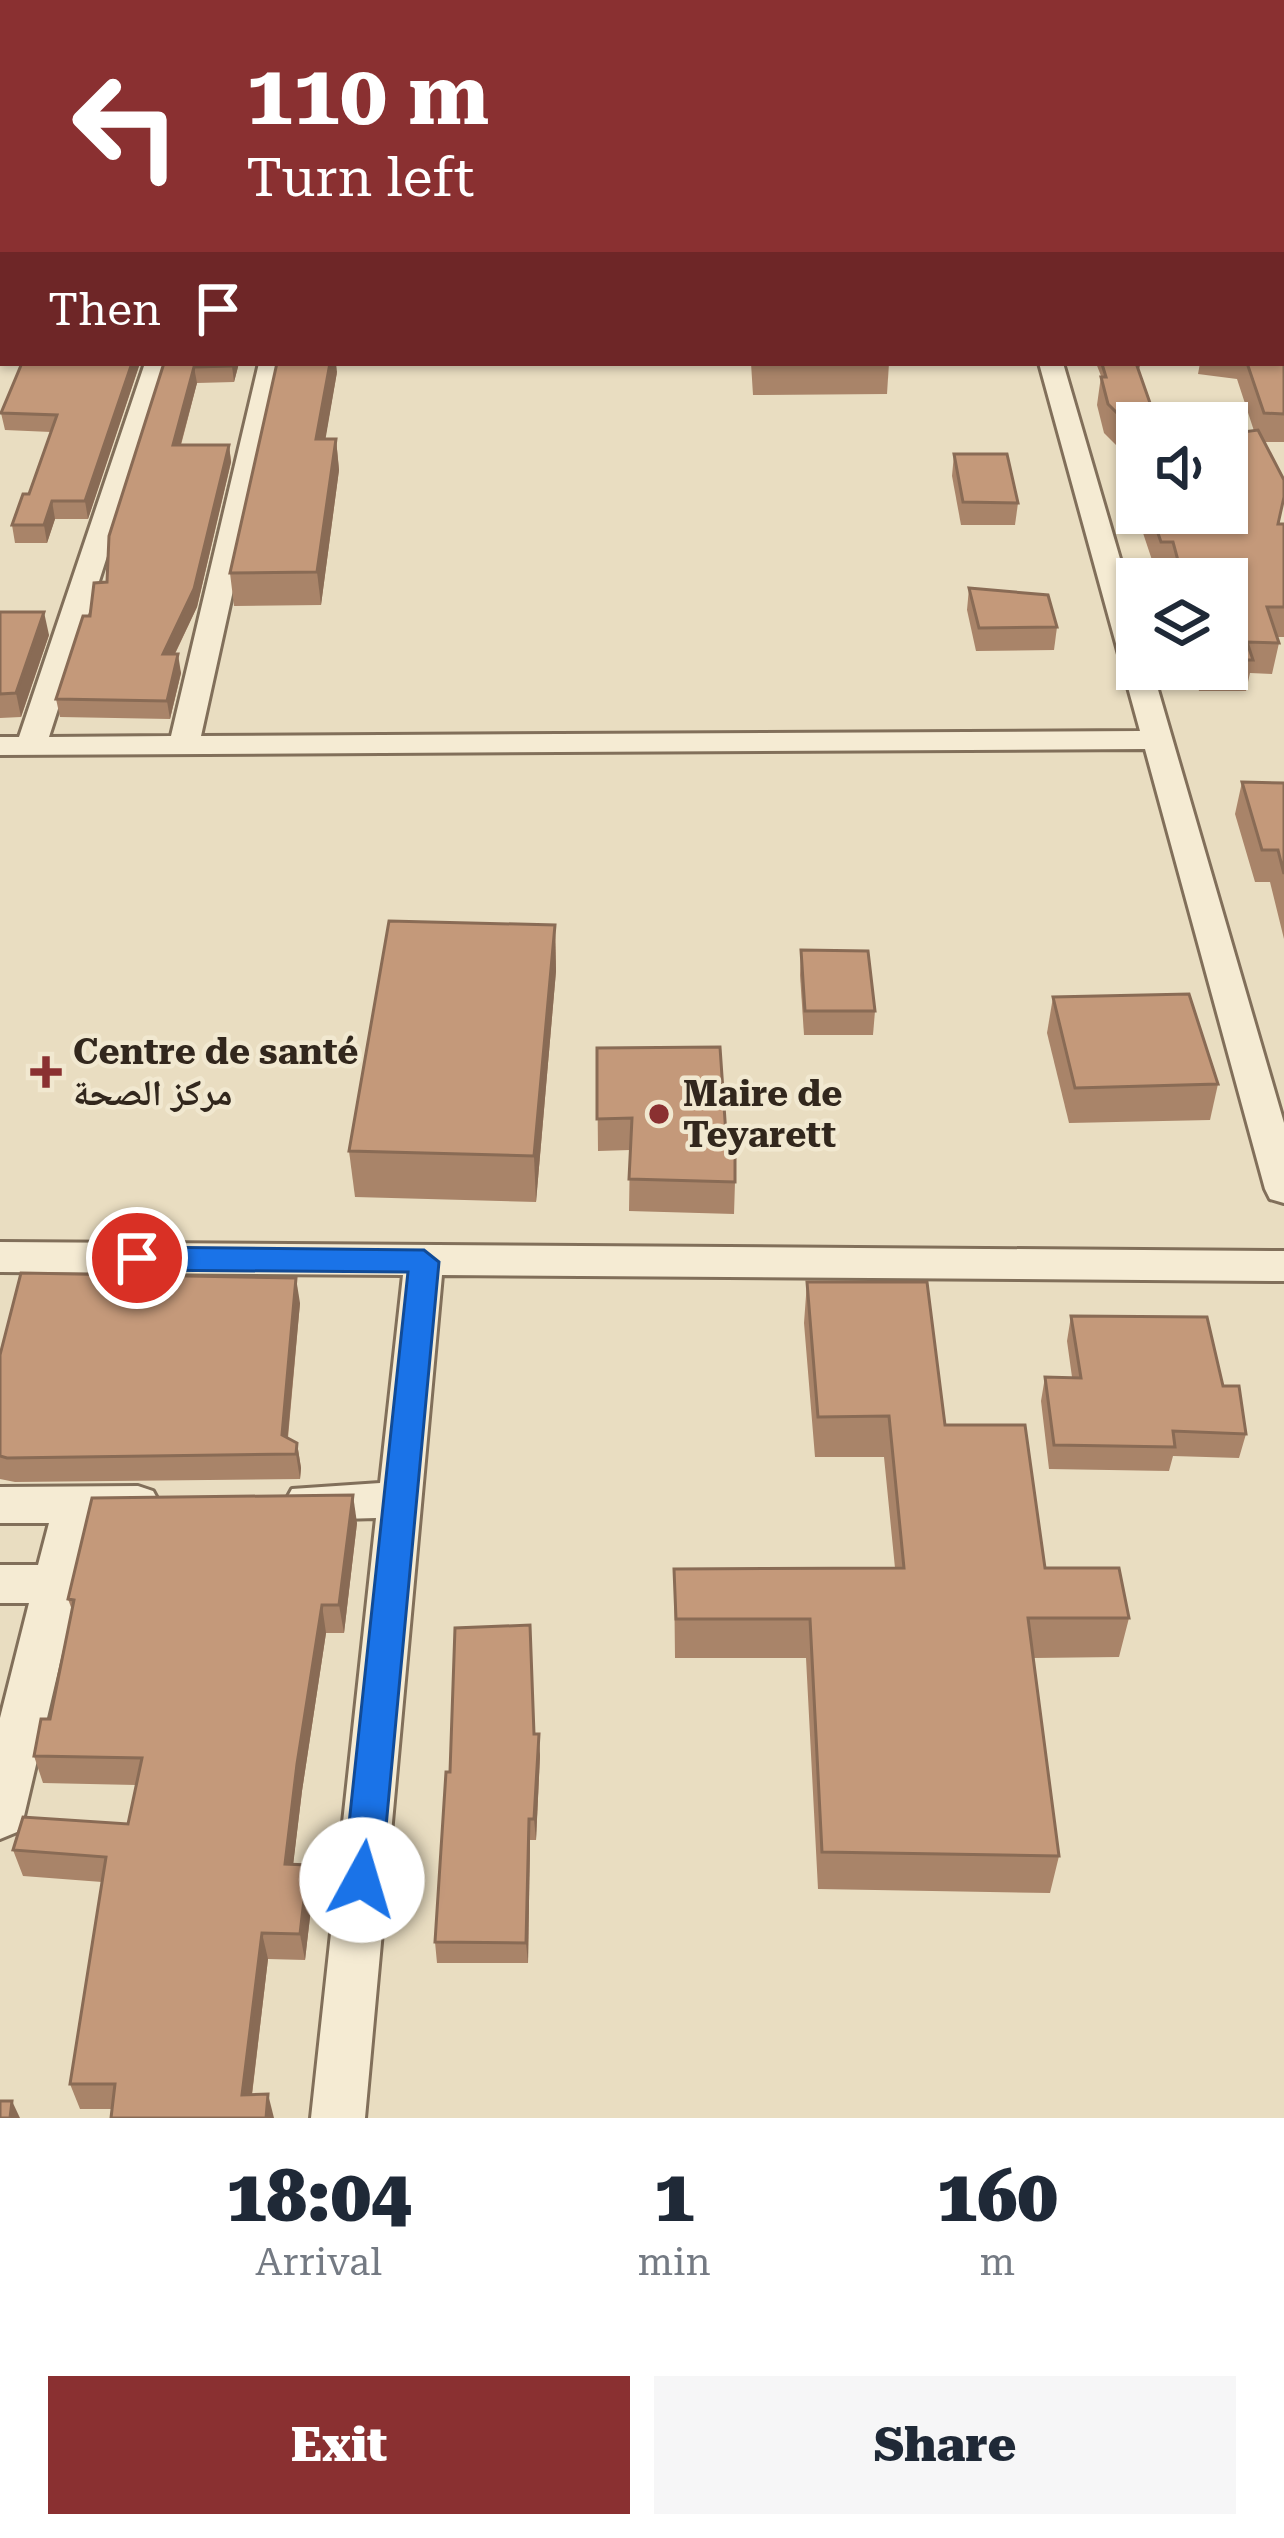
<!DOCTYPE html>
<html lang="en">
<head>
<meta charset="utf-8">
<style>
  body { margin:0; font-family:"Roboto Serif","Noto Naskh Arabic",serif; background:#f6f6f7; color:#1f2937; height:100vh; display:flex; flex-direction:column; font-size:45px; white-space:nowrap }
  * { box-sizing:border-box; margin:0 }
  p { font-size:39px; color:#747a83 }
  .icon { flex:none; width:66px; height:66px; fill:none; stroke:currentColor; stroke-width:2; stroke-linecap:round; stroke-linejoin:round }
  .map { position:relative; height:2118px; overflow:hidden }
  .side { display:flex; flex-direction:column; background:#fff; flex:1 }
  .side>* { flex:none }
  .hud { position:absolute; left:0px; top:0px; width:1284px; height:366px; box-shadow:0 3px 9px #0004; background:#8a3031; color:#fff; overflow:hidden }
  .buttons { position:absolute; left:1116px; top:402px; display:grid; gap:24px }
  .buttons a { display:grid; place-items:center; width:132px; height:132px; border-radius:0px; background:#fff; box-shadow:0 3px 9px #0004; font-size:60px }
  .pin { position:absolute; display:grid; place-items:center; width:102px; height:102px; color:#fff; margin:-51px; border:6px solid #fff; border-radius:50%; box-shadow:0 3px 12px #0007 }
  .me { position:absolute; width:132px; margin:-66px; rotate:6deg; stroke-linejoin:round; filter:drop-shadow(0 0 9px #0008) }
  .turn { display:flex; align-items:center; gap:42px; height:252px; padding:0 48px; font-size:54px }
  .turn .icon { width:156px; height:156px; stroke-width:2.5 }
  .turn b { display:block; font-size:84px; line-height:102px }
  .then { display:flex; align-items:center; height:114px; padding:0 48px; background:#0003; gap:24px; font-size:45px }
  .eta { display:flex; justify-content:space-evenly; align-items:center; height:204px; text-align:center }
  .eta b { font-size:72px; font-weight:800; line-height:84px }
  .cta { display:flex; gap:24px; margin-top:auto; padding:24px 48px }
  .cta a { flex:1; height:138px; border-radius:0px; background:#8a3031; color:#fff; font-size:48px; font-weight:800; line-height:138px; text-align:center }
  .cta a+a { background:#f6f6f7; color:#1f2937 }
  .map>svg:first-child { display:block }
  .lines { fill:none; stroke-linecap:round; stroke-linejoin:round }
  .minor-casing { stroke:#816f5a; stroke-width:6 }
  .trunk-casing { stroke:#4f3e2e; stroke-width:6 }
  .minor { fill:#f5ebd3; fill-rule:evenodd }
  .trunk { fill:#ddb77a; fill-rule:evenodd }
  .wall { fill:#a98469 }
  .shaded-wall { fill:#896b55 }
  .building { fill:#c4997a; stroke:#896b55; stroke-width:3 }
  .route { fill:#1a73e8; stroke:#114b97; stroke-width:3 }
  .poi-dot { fill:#8a3031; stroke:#f1e8d0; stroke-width:4.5 }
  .labels { text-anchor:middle; stroke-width:9; stroke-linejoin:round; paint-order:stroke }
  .poi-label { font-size:36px; font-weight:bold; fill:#32271d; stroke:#f1e8d0; text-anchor:start }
</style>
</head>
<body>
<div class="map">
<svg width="1284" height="2118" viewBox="0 0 1284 2118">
  <rect width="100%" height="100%" fill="#e9ddc1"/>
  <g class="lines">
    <g class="minor-casing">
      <g id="minor">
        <path d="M3 323V343L0 344V324Z"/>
        <path d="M145 363H169L49 737 171 736 259 363H283L201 736 1140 731 1039 363H1063L1137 617V669H1152L1284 1123V1203L1270 1199 1265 1189 1145 749 0 755V737H19Z"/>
        <path d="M0 1242 1284 1251V1281L442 1275 365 2118H311L376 1518 307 1520 292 1515 285 1502 292 1489 380 1483 403 1275 0 1272Z"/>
        <path d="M138 1486 153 1491 160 1504 153 1517 93 1522 24 1816 17 1832 0 1839V1718L29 1603H0V1565H38L49 1523H0V1487Z"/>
      </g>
    </g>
    <g class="trunk-casing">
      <g id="trunk">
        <rect x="0" y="159" width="3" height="20"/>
        <rect x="1281" y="159" width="3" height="20"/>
      </g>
    </g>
    <use href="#minor" class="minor"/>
    <use href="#trunk" class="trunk"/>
  </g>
  <g class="wall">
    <path d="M1281 172H1284V442H1264L1278 524H1284V637H1277L1279 643 1272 674 1250 673 1246 691H1199L1193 669H1227V579H1169L1168 572H1156L1142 530 1141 513H1227L1254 431 1237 379 1198 374 1200 363H1281Z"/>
    <path d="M22 363H140L88 519H55L47 543H15L12 525 29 494 51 432 5 430 1 413Z"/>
    <path d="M164 363H239L234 382 197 383 181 445H229L231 462 197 607 175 654 181 673 170 719 60 717 56 699 90 616 107 582Z"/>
    <path d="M751 363H889L887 394 753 395Z"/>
    <path d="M1096 363H1141L1138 372 1137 466 1104 433 1097 405 1101 376Z"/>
    <path d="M337 372 325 439H336L339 470 321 605 234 606 230 573Z"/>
    <path d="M954 454 1018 503 1015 525H961L952 476Z"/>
    <path d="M969 588 1057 627 1054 650 976 651 967 610Z"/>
    <path d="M0 612 49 635 21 717 0 718Z"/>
    <path d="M1242 782 1284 783V939L1270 882H1255L1235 814Z"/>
    <path d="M555 925 556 971 536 1202 355 1197 349 1151Z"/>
    <path d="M801 950 875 1011 873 1035H804L800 975Z"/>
    <path d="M1053 997 1218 1084 1210 1120 1069 1123 1047 1033Z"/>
    <path d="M597 1048 726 1135 735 1182 734 1214 629 1211 630 1150 598 1151Z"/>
    <path d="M807 1282 945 1425 1045 1568 1129 1618 1119 1657 1033 1658 1059 1856 1050 1893 818 1889 806 1658H675L674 1569 895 1568 884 1457H815L804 1323Z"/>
    <path d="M300 1303 288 1438 297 1443 301 1468 300 1479 15 1482 0 1479V1355Z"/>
    <path d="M1071 1316 1223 1386 1246 1434 1239 1458 1173 1456 1169 1471 1049 1469 1041 1401 1045 1377H1072L1067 1341Z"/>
    <path d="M357 1523 344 1633H326L302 1791 293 1864 308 1865 313 1891 305 1960 268 1959 252 2095 112 2109H80L70 2084 102 1882 23 1876 13 1850 128 1824 136 1785 43 1783 34 1756 50 1719 72 1610 68 1599Z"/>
    <path d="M535 1734 540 1756 536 1840H530L528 1963H437L435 1942 450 1772Z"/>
  </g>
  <g class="shaded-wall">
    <path d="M3 230V251L0 256V235Z"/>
    <path d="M132 363H140L88 519 85 501Z"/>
    <path d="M233 363H239L234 382 232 366Z"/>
    <path d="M330 363H336L337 372 320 471 316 439Z"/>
    <path d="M194 367 197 383 176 462 173 445Z"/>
    <path d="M336 439 339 470 321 605 317 572Z"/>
    <path d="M229 445 231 462 197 607 166 672 163 654Z"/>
    <path d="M52 501 55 519 47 543 44 525Z"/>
    <path d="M44 612 49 635 21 717 16 693Z"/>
    <path d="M178 654 181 673 170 719 167 701Z"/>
    <path d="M555 925 556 971 536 1202 534 1156Z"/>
    <path d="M296 1278 300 1303 286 1454 282 1435Z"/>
    <path d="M297 1443 301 1468 300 1479 296 1454Z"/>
    <path d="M353 1495 357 1523 344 1633 339 1605Z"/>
    <path d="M322 1605 326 1633 302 1791 290 1891 285 1864 297 1764Z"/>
    <path d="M539 1734 540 1756 536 1840 534 1819Z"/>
    <path d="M529 1819 530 1840 528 1963 526 1943Z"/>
    <path d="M308 1865 313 1891 305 1960 300 1934Z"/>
    <path d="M262 1933 268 1959 249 2118 242 2095Z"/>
    <path d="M268 2094 274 2118H266Z"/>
    <path d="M12 2101 20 2118H10Z"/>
  </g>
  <g class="building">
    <rect x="1281" y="172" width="3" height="112"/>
    <path d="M1281 288 1284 290V414L1264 413 1247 363H1281Z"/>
    <path d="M22 363H132L85 501H52L44 525H12L23 494H29L57 415 1 413Z"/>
    <path d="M164 363H233L232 366 194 367 173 445H229L194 589 163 654H178L167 701 56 699 83 616H90L94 583 107 582 109 536Z"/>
    <path d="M277 363H330L316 439H336L317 572 230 573Z"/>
    <path d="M1110 363H1136L1157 423H1137V433L1108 404 1101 377H1106L1102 364H1110Z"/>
    <path d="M1258 430 1284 480V497L1278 524H1284V607H1267L1279 643 1247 642 1253 660H1227V579H1183L1173 542H1161L1151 513H1227V434Z"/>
    <path d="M954 454H1007L1018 503 963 502Z"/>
    <path d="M969 588 1048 595 1057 627 979 628Z"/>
    <path d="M0 612H44L16 693 0 694Z"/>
    <path d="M1242 782 1284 783V874L1278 850H1262Z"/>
    <path d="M389 921 555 925 534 1156 349 1151Z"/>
    <path d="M801 950 868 951 875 1011H805Z"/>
    <path d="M1189 994 1218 1084 1075 1088 1053 997Z"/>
    <path d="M720 1047 726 1135H735V1182L629 1179 632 1118 597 1119V1048Z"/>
    <path d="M21 1273 296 1278 282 1435 297 1443 296 1454 7 1458 0 1456V1355Z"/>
    <path d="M807 1282H927L945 1425H1025L1045 1568H1119L1129 1618H1028L1059 1856 822 1852 810 1619H676L674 1569 904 1568 889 1416 818 1417Z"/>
    <path d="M1071 1316 1207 1317 1223 1386H1239L1246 1434 1173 1431 1175 1447 1054 1445 1045 1377 1081 1378Z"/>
    <path d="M353 1495 339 1605H322L297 1764 285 1864 308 1865 300 1934 262 1933 242 2095 268 2094 266 2118H111L115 2084H70L106 1857 13 1850 23 1817 128 1824 142 1758 34 1756 41 1719H50L74 1600 68 1599 92 1498Z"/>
    <path d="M530 1625 534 1734H539L534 1819H529L526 1943 435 1942 446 1772H450L455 1628Z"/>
    <path d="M0 2101H12L10 2118H0Z"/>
  </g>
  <path class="route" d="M137 1247 424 1250 439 1262 381 1880 375 1893 362 1898 348 1893 343 1880 408 1272 137 1270 122 1258Z"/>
  <g class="poi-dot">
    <path d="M40 1054h12v12h12v12h-12v12h-12v-12h-12v-12h12z"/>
    <circle cx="659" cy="1114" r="12"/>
  </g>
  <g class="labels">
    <g class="poi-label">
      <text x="73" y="1064">Centre de santé<tspan x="73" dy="41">مركز الصحة</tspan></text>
      <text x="683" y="1106">Maire de<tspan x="683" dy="41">Teyarett</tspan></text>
    </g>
  </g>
</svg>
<div class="buttons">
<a><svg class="icon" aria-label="sound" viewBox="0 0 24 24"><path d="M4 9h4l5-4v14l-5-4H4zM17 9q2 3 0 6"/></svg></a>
<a><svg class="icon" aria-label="layers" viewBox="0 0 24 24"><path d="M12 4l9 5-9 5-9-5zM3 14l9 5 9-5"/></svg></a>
</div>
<div class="pin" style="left:137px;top:1258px;background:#d93025"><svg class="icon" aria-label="arrive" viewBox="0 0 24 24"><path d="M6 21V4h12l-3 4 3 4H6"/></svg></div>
<svg class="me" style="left:362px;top:1880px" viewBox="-20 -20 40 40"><circle r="19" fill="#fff"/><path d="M0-13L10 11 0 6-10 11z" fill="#1a73e8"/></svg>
<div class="hud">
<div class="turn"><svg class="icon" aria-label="left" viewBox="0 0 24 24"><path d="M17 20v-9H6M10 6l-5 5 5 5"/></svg><div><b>110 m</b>Turn left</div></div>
<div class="then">Then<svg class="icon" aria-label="arrive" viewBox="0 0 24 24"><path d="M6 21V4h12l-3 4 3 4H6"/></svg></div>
</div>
</div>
<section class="side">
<div class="eta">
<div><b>18:04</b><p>Arrival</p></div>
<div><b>1</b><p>min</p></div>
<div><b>160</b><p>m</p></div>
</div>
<div class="cta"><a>Exit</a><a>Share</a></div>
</section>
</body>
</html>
